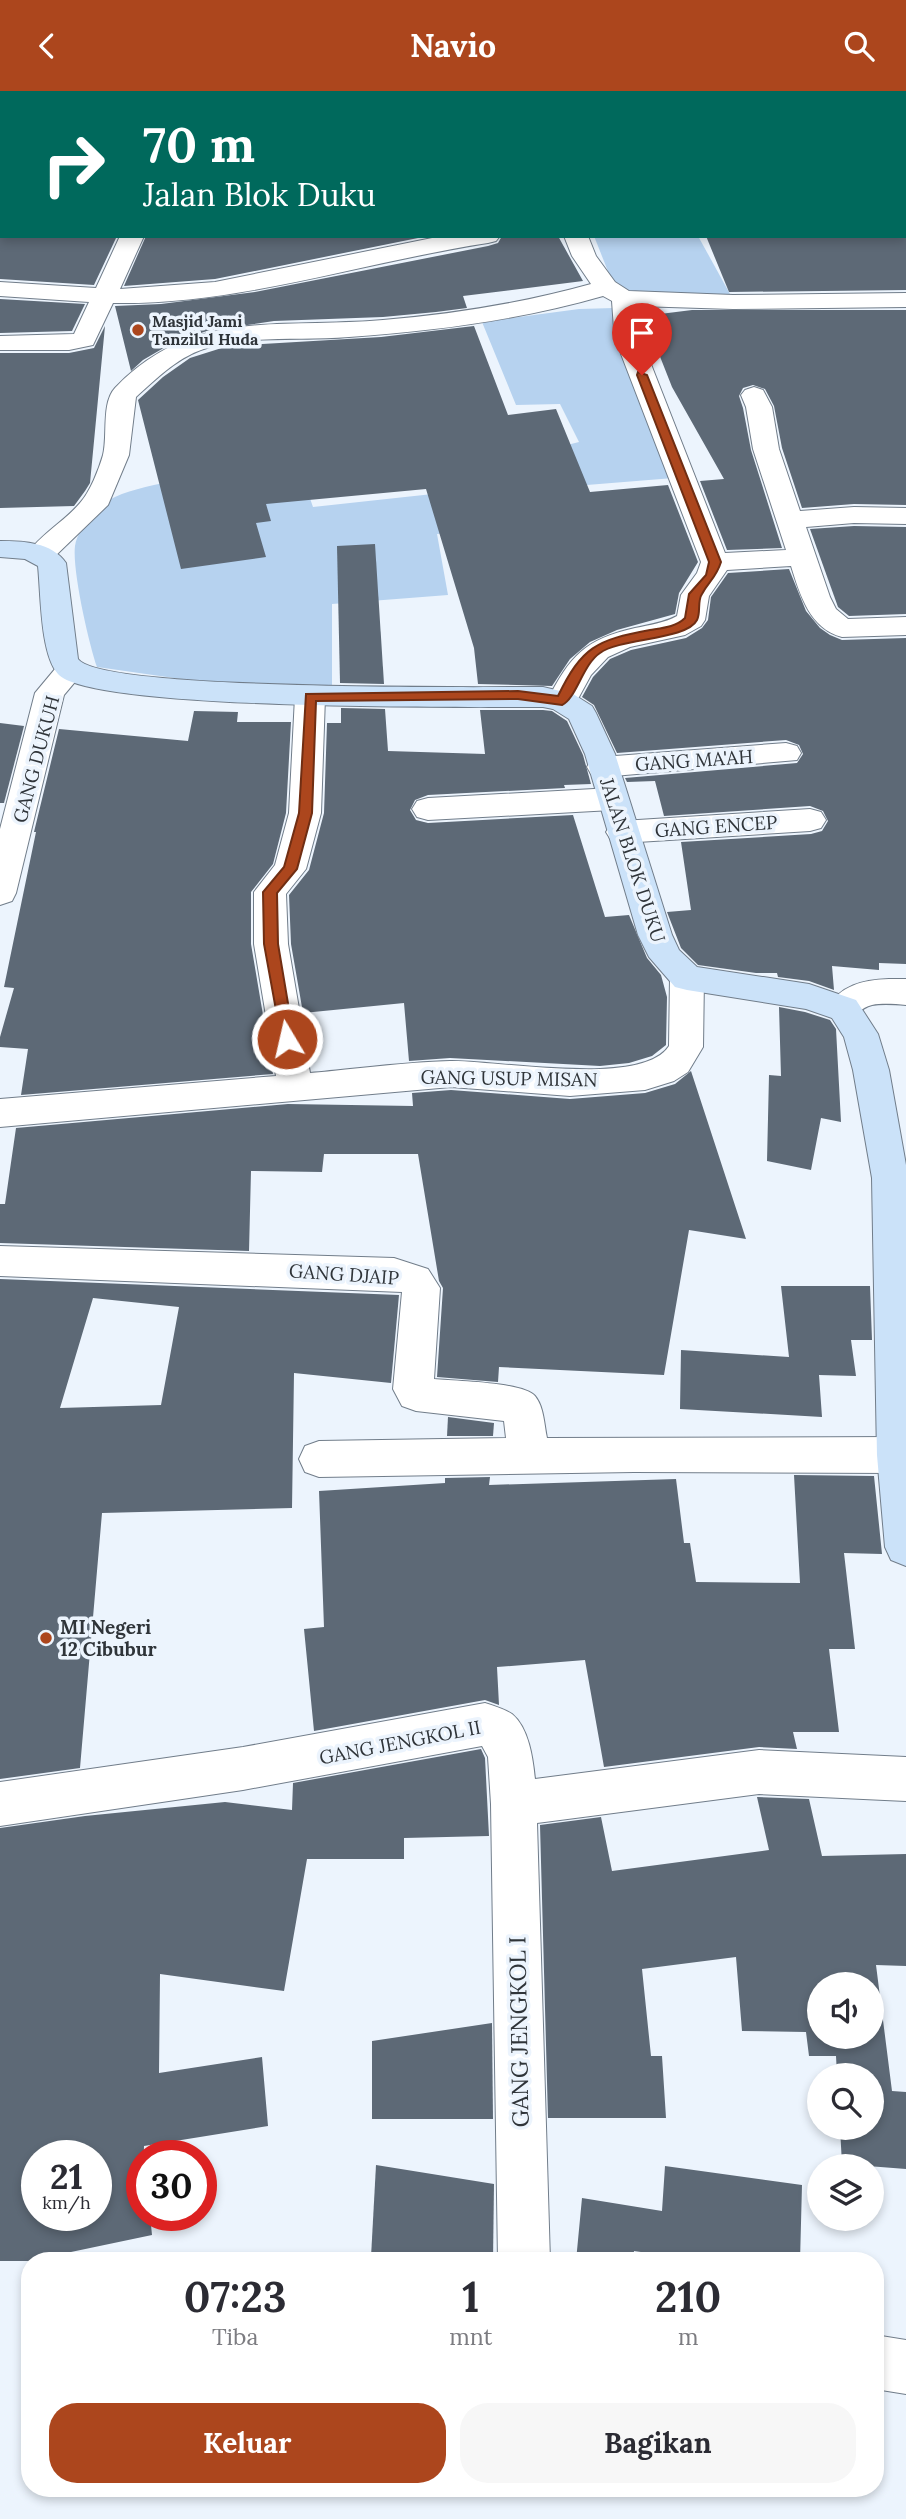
<!DOCTYPE html>
<html lang="id">
<head>
<meta charset="utf-8">
<style>
  body { margin:0; font-family:Lora,serif; background:#f7f7f7; color:#2b2b33; height:100vh; display:flex; flex-direction:column; font-size:26px; white-space:nowrap }
  * { box-sizing:border-box; margin:0 }
  p { font-size:23px; color:#7c7c81 }
  .icon { flex:none; width:38px; height:38px; fill:none; stroke:currentColor; stroke-width:2; stroke-linecap:round; stroke-linejoin:round }
  .map { position:relative; flex:1; overflow:hidden }
  .drawer { position:absolute; left:21px; top:2161px; width:863px; height:245px; display:flex; flex-direction:column; background:#fff; border-radius:28px; box-shadow:0 4px 10px #0003 }
  .drawer>* { flex:none }
  .banner { position:absolute; left:0px; top:0px; width:906px; height:147px; box-shadow:0 4px 10px #0003; background:#00695c; color:#fff; overflow:hidden }
  .fabs { position:absolute; left:807px; top:1881px; display:grid; gap:14px }
  .fabs a { display:grid; place-items:center; width:77px; height:77px; border-radius:50%; background:#fff; box-shadow:0 4px 10px #0003; font-size:35px }
  .speed { position:absolute; left:21px; top:2049px; display:flex; gap:14px; font-size:35px; font-weight:700; text-align:center }
  .speed>* { display:grid; place-content:center; width:91px; height:91px; border-radius:50%; background:#fff; box-shadow:0 4px 10px #0003; line-height:1 }
  .speed small { font-size:18px; font-weight:400 }
  .speed .limit { border:10px solid #d22; background:#fff; color:#111 }
  .pin { position:absolute; display:grid; place-items:center; width:60px; height:60px; color:#fff; margin:-72px -30px; border-radius:50% 50% 50% 0; rotate:-45deg; box-shadow:0 0 7px #0007 }
  .pin .icon { rotate:45deg }
  .me { position:absolute; width:77px; margin:-38px; rotate:351deg; stroke-linejoin:round; filter:drop-shadow(0 0 5px #0008) }
  .turn { display:flex; align-items:center; gap:24px; height:147px; padding:0 28px; font-size:32px }
  .turn .icon { width:91px; height:91px; stroke-width:2.5 }
  .turn b { display:block; font-size:49px; line-height:60px }
  .eta { display:flex; justify-content:space-evenly; align-items:center; height:119px; text-align:center }
  .eta b { font-size:42px; font-weight:700; line-height:49px }
  .button { display:flex; gap:14px; margin-top:auto; padding:14px 28px }
  .button a { flex:1; height:80px; border-radius:28px; background:#ac461d; color:#fff; font-size:28px; font-weight:700; line-height:80px; text-align:center }
  .button a+a { background:#f7f7f7; color:#2b2b33 }
  header { display:flex; justify-content:space-between; align-items:center; height:91px; padding:0 28px; background:#ac461d; color:#fff; font-size:32px; font-weight:700 }
  .map>svg:first-child { display:block }
  .green { fill:#b6d2ef }
  .building { fill:#5d6976; fill-rule:evenodd }
  .lines { fill:none; stroke-linecap:round; stroke-linejoin:round }
  .street-casing { stroke:#717d8a; stroke-width:2 }
  .secondary-casing { stroke:#717d8a; stroke-width:2 }
  .street { fill:#fff; fill-rule:evenodd }
  .secondary { fill:#cbe2f9; fill-rule:evenodd }
  .route { fill:#ac461d; stroke:#702e13; stroke-width:2 }
  .poi-dot { fill:#ac461d; stroke:#ecf4fd; stroke-width:2.5 }
  .labels { text-anchor:middle; stroke-width:7; stroke-linejoin:round; paint-order:stroke }
  .far-poi-label { font-size:16px; font-weight:bold; fill:#2f3439; stroke:#ecf4fd; text-anchor:start }
  .street-label { font-size:19px; fill:#2f3439; stroke:#ecf4fd }
  .poi-label { font-size:19px; font-weight:bold; fill:#2f3439; stroke:#ecf4fd; text-anchor:start }
  .near-street-label { font-size:23px; fill:#2f3439; stroke:#ecf4fd }
</style>
</head>
<body>
<header><svg class="icon" aria-label="back" viewBox="0 0 24 24"><path d="M15 5l-7 7 7 7"/></svg>Navio<svg class="icon" aria-label="search" viewBox="0 0 24 24"><circle cx="10" cy="10" r="6"/><path d="M15 15l6 6"/></svg></header>
<div class="map">
<svg width="906" height="2428" viewBox="0 0 906 2428">
  <rect width="100%" height="100%" fill="#ecf4fd"/>
  <g class="green">
    <path d="M594 145H698L730 203 713 207H648L613 193Z"/>
    <path d="M614 217 686 386 562 396 551 358 579 351 560 313 516 314 482 231 579 218Z"/>
    <path d="M300 379 313 416 488 397 506 439 437 443 448 504 332 513V599L209 592 97 576C89 553 72 479 75 455 77 438 99 413 115 406 163 385 246 384 300 379Z"/>
  </g>
  <g class="building">
    <path d="M0 145H117L94 194 0 188Z"/>
    <path d="M146 145H428L215 188 124 195Z"/>
    <path d="M502 145H558L583 190 463 205 467 217 436 221 383 226 274 230 207 240 174 251 143 269 131 280 115 215 161 213 255 201 488 155 498 152Z"/>
    <path d="M706 145H906V199L729 201Z"/>
    <path d="M0 208 85 213 72 240 0 242Z"/>
    <path d="M692 219H906V414L854 413 802 417 782 357 774 315 765 298 753 294 743 297 739 305 743 317 751 359 782 457 727 459 700 390 724 388 672 296 644 225Z"/>
    <path d="M105 235 90 392 85 400 74 415 0 417V262H69L94 257Z"/>
    <path d="M474 235 508 324 556 318 590 401 668 394 698 471 679 502 675 523 617 539 590 551 570 568 552 595 478 593 474 557 426 398 266 413 271 430 256 432 266 466 181 478 138 309 163 286 190 267 228 255 381 246Z"/>
    <path d="M854 435 906 436V523L849 525 838 516 810 438Z"/>
    <path d="M375 453 384 593 340 592 337 455Z"/>
    <path d="M789 478 806 520 820 537 830 544 842 549 906 547V873L879 872V879L832 875 834 899 809 890 778 886 777 882H756L698 874 681 857 667 821 691 819 681 751 811 743 822 740 828 730 823 720 810 715 664 725 655 690 627 691 625 687 797 672 803 663 799 654 786 649 617 662 594 614 582 606 593 586 610 568 631 559 686 547 702 537 708 529 711 506 728 482Z"/>
    <path d="M341 617 385 618 388 660 485 663 480 619H543L552 620 567 630 583 664 591 693 564 694 565 697 428 704 415 709 410 719 416 729 428 732 573 724 605 826 629 824 647 867 661 884 667 906 666 954 652 965 629 972 600 975 450 967 409 970 404 912 303 922 291 853 289 804 309 779 324 722 327 632H341Z"/>
    <path d="M194 620 238 621 237 631H291L286 722 273 773 251 801V853L273 983 21 1004 28 958 0 956V946L14 897 4 896 36 741H34L59 638 188 650Z"/>
    <path d="M0 632 24 635 4 712H0Z"/>
    <path d="M779 916 805 921 830 929 836 938 841 1031 821 1027 811 1079 767 1070 769 984 781 985Z"/>
    <path d="M691 980 746 1148 689 1139 664 1284 499 1276 498 1291 437 1286 443 1197 439 1190 418 1063H324L322 1081 251 1080 249 1160 0 1152V1113H5L16 1037 288 1013 413 1015 412 1002 451 999 570 1008 645 1002 675 993Z"/>
    <path d="M0 1188 399 1204 391 1292 294 1282 292 1417 102 1422 80 1677 0 1688ZM93 1207 179 1216 161 1314 60 1317Z"/>
    <path d="M781 1195H870L872 1249H851L856 1285 819 1284 822 1326 680 1318 681 1259 789 1266Z"/>
    <path d="M448 1326 494 1332 493 1345H447Z"/>
    <path d="M794 1384 874 1385 882 1463 844 1462 855 1558H829L839 1641H793L797 1658 759 1656 604 1676 585 1569 497 1576 499 1614 485 1609 314 1640 304 1538 324 1536 319 1400 445 1392V1387L490 1386 489 1394 676 1388 684 1452H690L696 1491 800 1492Z"/>
    <path d="M481 1658 485 1667 489 1745 404 1747V1768H307L284 1900 160 1883 159 1982 262 1966 268 2035 144 2055 142 2124H150L152 2144 71 2161 72 2170H0V1737L85 1725 225 1711 292 1719 293 1692ZM37 2065H96V2124H37Z"/>
    <path d="M757 1706 809 1708 822 1765 906 1763V1875L876 1874 892 2000 906 2001V2078L842 2073 840 2037H872V1984H837L836 1965H809L806 1941 742 1940 736 1866 642 1878 651 1965H662L666 2027H548L540 1734 601 1726 612 1780 769 1759ZM819 1894H872V1946H819Z"/>
    <path d="M492 1932 493 2028H372V1950Z"/>
    <path d="M376 2074 494 2093 493 2169 371 2166Z"/>
    <path d="M665 2075 802 2094 800 2170H702L634 2160 633 2170H576L582 2107 662 2120Z"/>
  </g>
  <g class="lines">
    <g class="street-casing">
      <g id="street">
        <path d="M6 0H28L5 2Z"/>
        <rect x="246" y="0" width="22" height="2"/>
        <rect x="561" y="0" width="22" height="2"/>
        <path d="M768 0H790L791 2H769Z"/>
        <path d="M2 39V59L0 60V40Z"/>
        <path d="M120 145H144L120 198 215 191 442 145H500L496 150 488 152C363 171 240 214 113 212L93 254 69 259H0V245L74 243 89 211 0 205V191L96 197Z"/>
        <path d="M564 145H588L596 165 615 191 629 200 733 204 906 202V216L733 218 637 215 638 238 647 263 725 462 786 459 753 358 746 316 741 304 745 299 754 296 763 299 772 316 779 358 800 420 854 416 906 417V433L854 432 806 436 830 506 836 518 848 528 906 526V544L842 546C810 538 800 504 791 475L727 479 709 505 705 529 701 535 685 544 630 556 608 566 591 584 573 617 562 620 551 617 547 610C570 565 585 548 635 537 650 534 664 532 677 525L681 504 697 482 701 471 621 263 614 238 612 210 603 205C520 229 435 240 349 246 304 250 255 244 210 256 180 264 158 286 136 306L129 364 108 414 51 469 41 471 31 469 27 463C41 443 65 430 80 412 90 401 99 378 103 364 108 345 101 312 115 297 192 216 282 238 383 229 454 223 523 212 591 193L572 165Z"/>
        <path d="M70 570 80 572 85 579 64 604 16 802 12 810 0 814V738L35 602 60 572Z"/>
        <path d="M310 596 321 599 325 606 321 722 306 778 286 803 288 853 310 982C357 978 404 971 450 970 496 969 642 997 669 955L670 887 675 878 687 875 699 878 704 887 703 956 688 981 674 990 645 999 570 1005 451 996 0 1036V1008L276 985 254 853V801L275 774 289 722 295 606 299 599Z"/>
        <path d="M786 652 797 655 801 662 797 669 602 686 591 683 587 676 591 669 602 666Z"/>
        <path d="M612 697 623 701 628 708 623 715 612 719 428 729 417 726 412 718 417 710 428 707Z"/>
        <path d="M810 718 821 721 826 729 821 737 810 740 622 752 611 749 606 741 611 733 622 730Z"/>
        <path d="M889 888H906V914C895 913 882 912 872 914 852 919 858 935 832 927L827 918C840 894 863 889 889 888Z"/>
        <path d="M0 1155 394 1167 428 1178 440 1197 434 1288C454 1290 523 1291 535 1305 544 1316 544 1333 547 1347L897 1346 906 1350V1378L897 1382 634 1381 319 1386 305 1381 299 1368 305 1355 319 1350 506 1347 504 1330 416 1320 402 1315 393 1298 402 1201 0 1185Z"/>
        <path d="M485 1612C494 1615 504 1618 512 1623 529 1637 533 1668 535 1688L759 1659 906 1666V1710L759 1703 537 1732 550 2170H498L491 1713 488 1666 482 1655 243 1699 0 1735V1691L243 1656Z"/>
        <path d="M875 2244 906 2249V2303L875 2298Z"/>
      </g>
    </g>
    <g class="secondary-casing">
      <path id="secondary" d="M0 450C23 450 52 451 66 472L78 568C102 600 482 596 543 596L573 603 592 615 596 622 615 663 672 844 679 859 697 876 809 893 856 909 878 943 889 979 906 1074V1475L891 1469 885 1456 877 1364 872 1087 853 979 844 946 832 927 806 918 687 899 675 896 649 866 638 844 585 663 569 628 553 618 543 616C475 616 90 620 58 583 40 562 41 503 38 475L25 468 0 466Z"/>
    </g>
    <use href="#street" class="street"/>
    <use href="#secondary" class="secondary"/>
  </g>
  <path class="route" d="M638 281 647 284 721 471C716 487 709 490 702 503 697 510 701 522 697 529 687 549 620 547 600 562 583 573 576 608 562 614L518 608 316 610 312 722 297 778 277 802 278 853 294 948 292 952H282L264 853 263 801 284 776 299 722 306 603 518 600 558 605C582 556 596 549 650 539 662 537 676 536 685 527L689 503 706 484 709 471 637 284Z"/>
  <g class="poi-dot">
    <circle cx="138" cy="239" r="7"/>
    <circle cx="46" cy="1547" r="7"/>
  </g>
  <g class="labels">
    <g class="far-poi-label">
      <text x="152" y="236">Masjid Jami<tspan x="152" dy="18">Tanzilul Huda</tspan></text>
    </g>
    <g class="street-label">
      <text transform="translate(36 668) rotate(-75)" y="7">GANG DUKUH</text>
      <text transform="translate(694 669) rotate(-4)" y="7">GANG MA'AH</text>
      <text transform="translate(716 735) rotate(-4)" y="7">GANG ENCEP</text>
      <text transform="translate(633 769) rotate(72)" y="7">JALAN BLOK DUKU</text>
      <text transform="translate(509 987) rotate(1)" y="7">GANG USUP MISAN</text>
      <text transform="translate(344 1183) rotate(4)" y="7">GANG DJAIP</text>
      <text transform="translate(400 1651) rotate(-11)" y="7">GANG JENGKOL II</text>
    </g>
    <g class="poi-label">
      <text x="60" y="1543">MI Negeri<tspan x="60" dy="22">12 Cibubur</tspan></text>
    </g>
    <g class="near-street-label">
      <text transform="translate(519 1941) rotate(-91)" y="8">GANG JENGKOL I</text>
    </g>
  </g>
</svg>
<div class="fabs">
<a><svg class="icon" aria-label="sound" viewBox="0 0 24 24"><path d="M4 9h4l5-4v14l-5-4H4zM17 9q2 3 0 6"/></svg></a>
<a><svg class="icon" aria-label="search" viewBox="0 0 24 24"><circle cx="10" cy="10" r="6"/><path d="M15 15l6 6"/></svg></a>
<a><svg class="icon" aria-label="layers" viewBox="0 0 24 24"><path d="M12 4l9 5-9 5-9-5zM3 14l9 5 9-5"/></svg></a>
</div>
<div class="speed"><div>21<small>km/h</small></div><div class="limit">30</div></div>
<div class="pin" style="left:642px;top:284px;background:#d93025"><svg class="icon" aria-label="arrive" viewBox="0 0 24 24"><path d="M6 21V4h12l-3 4 3 4H6"/></svg></div>
<svg class="me" style="left:287px;top:948px" viewBox="-20 -20 40 40"><circle r="17" fill="#ac461d" stroke="#fff" stroke-width="3"/><path d="M0-11L8 9 0 5-8 9z" fill="#fff"/></svg>
<div class="banner">
<div class="turn"><svg class="icon" aria-label="right" viewBox="0 0 24 24"><path d="M7 20v-9h11M14 6l5 5-5 5"/></svg><div><b>70 m</b>Jalan Blok Duku</div></div>
</div>
<section class="drawer">
<div class="eta">
<div><b>07:23</b><p>Tiba</p></div>
<div><b>1</b><p>mnt</p></div>
<div><b>210</b><p>m</p></div>
</div>
<div class="button"><a>Keluar</a><a>Bagikan</a></div>
</section>
</div>
</body>
</html>
